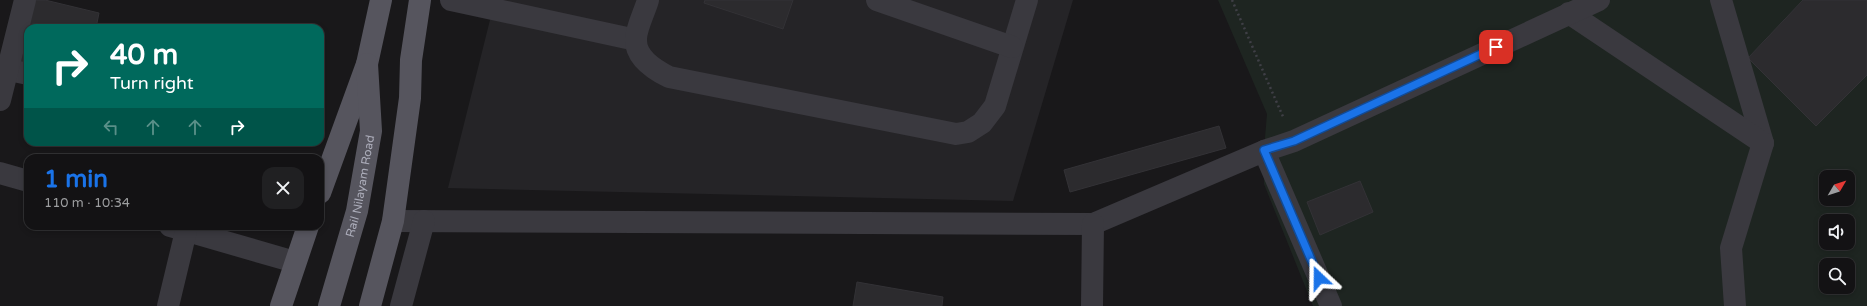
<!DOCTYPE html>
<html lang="en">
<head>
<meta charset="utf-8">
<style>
  body { margin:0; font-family:"Varela Round",sans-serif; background:#202022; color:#f1f3f6; height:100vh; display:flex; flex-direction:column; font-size:15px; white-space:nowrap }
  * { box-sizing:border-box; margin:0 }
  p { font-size:13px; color:#9d9ea0 }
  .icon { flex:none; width:22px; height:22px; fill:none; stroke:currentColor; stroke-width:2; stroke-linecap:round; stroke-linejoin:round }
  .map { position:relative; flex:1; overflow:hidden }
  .details { position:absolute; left:24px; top:154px; width:300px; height:76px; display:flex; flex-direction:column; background:#131214; border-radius:12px; box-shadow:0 2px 6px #0003,0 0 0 1px #323234 }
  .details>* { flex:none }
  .top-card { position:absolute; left:24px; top:24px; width:300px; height:122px; border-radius:12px; box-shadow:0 2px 6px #0003,0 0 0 1px #323234; background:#00695c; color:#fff; overflow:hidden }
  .needle { width:26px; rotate:51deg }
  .controls { position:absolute; left:1819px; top:170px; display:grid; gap:8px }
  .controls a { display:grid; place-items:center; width:36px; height:36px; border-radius:8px; background:#131214; box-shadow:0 2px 6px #0003,0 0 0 1px #323234; font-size:20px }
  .pin { position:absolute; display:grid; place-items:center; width:34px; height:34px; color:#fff; margin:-17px; border-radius:8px; box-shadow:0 2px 6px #0006 }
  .me { position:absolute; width:44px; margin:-22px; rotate:337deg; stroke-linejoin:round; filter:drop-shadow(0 0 3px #0008) }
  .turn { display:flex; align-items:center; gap:14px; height:84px; padding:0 20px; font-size:18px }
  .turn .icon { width:52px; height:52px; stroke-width:2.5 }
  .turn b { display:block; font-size:28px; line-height:34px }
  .lanes { display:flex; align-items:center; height:38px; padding:0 20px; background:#0003; justify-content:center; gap:20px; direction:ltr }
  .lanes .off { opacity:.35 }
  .round { display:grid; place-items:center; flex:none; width:42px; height:42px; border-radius:12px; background:#202022 }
  .summary { display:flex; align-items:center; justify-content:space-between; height:68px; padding:0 20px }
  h1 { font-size:24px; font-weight:800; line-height:30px; color:#1a73e8 }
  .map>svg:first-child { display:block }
  .built { fill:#252427 }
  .green { fill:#1e2521; fill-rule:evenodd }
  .building { fill:#2c2b2e; stroke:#333236 }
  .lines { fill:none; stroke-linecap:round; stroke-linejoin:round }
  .path { stroke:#3f3f46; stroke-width:2.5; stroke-dasharray:2 3; stroke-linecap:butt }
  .minor { stroke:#3a393f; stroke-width:22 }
  .major { stroke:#56555e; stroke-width:22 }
  .route-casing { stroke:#114b97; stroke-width:10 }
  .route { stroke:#1a73e8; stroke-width:7 }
  .labels { text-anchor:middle; stroke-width:4; stroke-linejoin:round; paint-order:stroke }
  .street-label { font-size:12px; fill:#abacb9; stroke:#141315 }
</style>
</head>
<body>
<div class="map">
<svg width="1867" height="306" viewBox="0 0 1867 306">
  <rect width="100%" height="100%" fill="#19181a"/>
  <path class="built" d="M495 0H1073L1013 201 448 188Z"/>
  <path class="green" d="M1218 0H1867V306H1313L1264 184V150L1267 114ZM1826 177H1848V199H1826ZM1826 221H1848V243H1826ZM1826 265H1848V287H1826Z"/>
  <g class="building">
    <path d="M33 0H45L99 13 96 28H28V65L19 63Z"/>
    <path d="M705 0H793L783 29 704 3Z"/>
    <path d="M1803 0H1867V75L1816 126 1748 58Z"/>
    <path d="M1219 126 1226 148 1070 192 1064 170Z"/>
    <path d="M1360 181 1373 212 1320 235 1307 202Z"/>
    <path d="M857 282 943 297 942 306H853Z"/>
  </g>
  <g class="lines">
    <path class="path" d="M1232 0 1284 119"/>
    <g class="minor">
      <path d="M451 0 636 40"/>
      <path d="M648 0C645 11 636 28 636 39 635 58 655 70 669 77L956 134 968 132 982 123 995 106 1027 0"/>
      <path d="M877 0 1012 47"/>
      <path d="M1721 0 1763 143"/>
      <path d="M1569 13 1763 143 1731 248 1735 306"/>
      <path d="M0 68 28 74"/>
      <path d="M0 100 25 0"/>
      <path d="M1264 151 1331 306"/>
      <path d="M0 173 28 181"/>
      <path d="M393 221 1093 224 1264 151 1294 141 1599 0"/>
      <path d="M170 226 295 262"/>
      <path d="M168 306 186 231"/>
      <path d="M401 306 424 221"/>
      <path d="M1092 306 1093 224"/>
    </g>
    <g class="major">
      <path d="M320 193 367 64 381 0"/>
      <path d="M281 306 308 226"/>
      <path id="s1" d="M329 306 357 211 371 131 367 64"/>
      <path d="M370 306 393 221 410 98 411 60 420 0"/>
    </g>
  </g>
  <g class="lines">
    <g class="route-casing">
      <path id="route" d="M1319 278 1264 150 1294 141 1496 47"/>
    </g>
    <use href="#route" class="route"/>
  </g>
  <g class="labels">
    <g class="street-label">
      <text dy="4" stroke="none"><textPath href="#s1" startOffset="124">Rail Nilayam Road</textPath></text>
    </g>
  </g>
</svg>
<div class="controls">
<a><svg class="needle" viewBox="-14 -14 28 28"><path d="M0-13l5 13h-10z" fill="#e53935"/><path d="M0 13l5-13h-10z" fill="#9d9ea0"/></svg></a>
<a><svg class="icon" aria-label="sound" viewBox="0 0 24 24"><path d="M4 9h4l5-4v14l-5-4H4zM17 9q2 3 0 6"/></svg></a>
<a><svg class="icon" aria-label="search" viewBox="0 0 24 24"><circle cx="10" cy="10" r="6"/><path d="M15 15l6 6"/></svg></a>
</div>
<div class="pin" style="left:1496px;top:47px;background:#d93025"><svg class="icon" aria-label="arrive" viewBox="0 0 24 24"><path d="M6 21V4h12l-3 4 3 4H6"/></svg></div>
<svg class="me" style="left:1319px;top:278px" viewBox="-20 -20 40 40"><path d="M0-17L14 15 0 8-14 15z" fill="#1a73e8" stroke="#fff" stroke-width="4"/></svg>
<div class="top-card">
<div class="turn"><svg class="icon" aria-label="right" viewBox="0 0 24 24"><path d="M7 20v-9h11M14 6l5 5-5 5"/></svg><div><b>40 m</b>Turn right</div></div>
<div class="lanes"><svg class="icon off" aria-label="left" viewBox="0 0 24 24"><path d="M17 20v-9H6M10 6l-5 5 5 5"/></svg><svg class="icon off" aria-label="ahead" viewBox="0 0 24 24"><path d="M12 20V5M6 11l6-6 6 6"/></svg><svg class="icon off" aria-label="ahead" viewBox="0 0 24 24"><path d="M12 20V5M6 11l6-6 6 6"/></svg><svg class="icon" aria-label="right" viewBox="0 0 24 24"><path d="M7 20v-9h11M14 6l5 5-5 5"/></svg></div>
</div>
<section class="details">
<div class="summary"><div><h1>1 min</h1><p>110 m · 10:34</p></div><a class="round"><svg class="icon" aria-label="close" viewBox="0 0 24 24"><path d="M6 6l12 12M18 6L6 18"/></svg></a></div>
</section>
</div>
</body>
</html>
